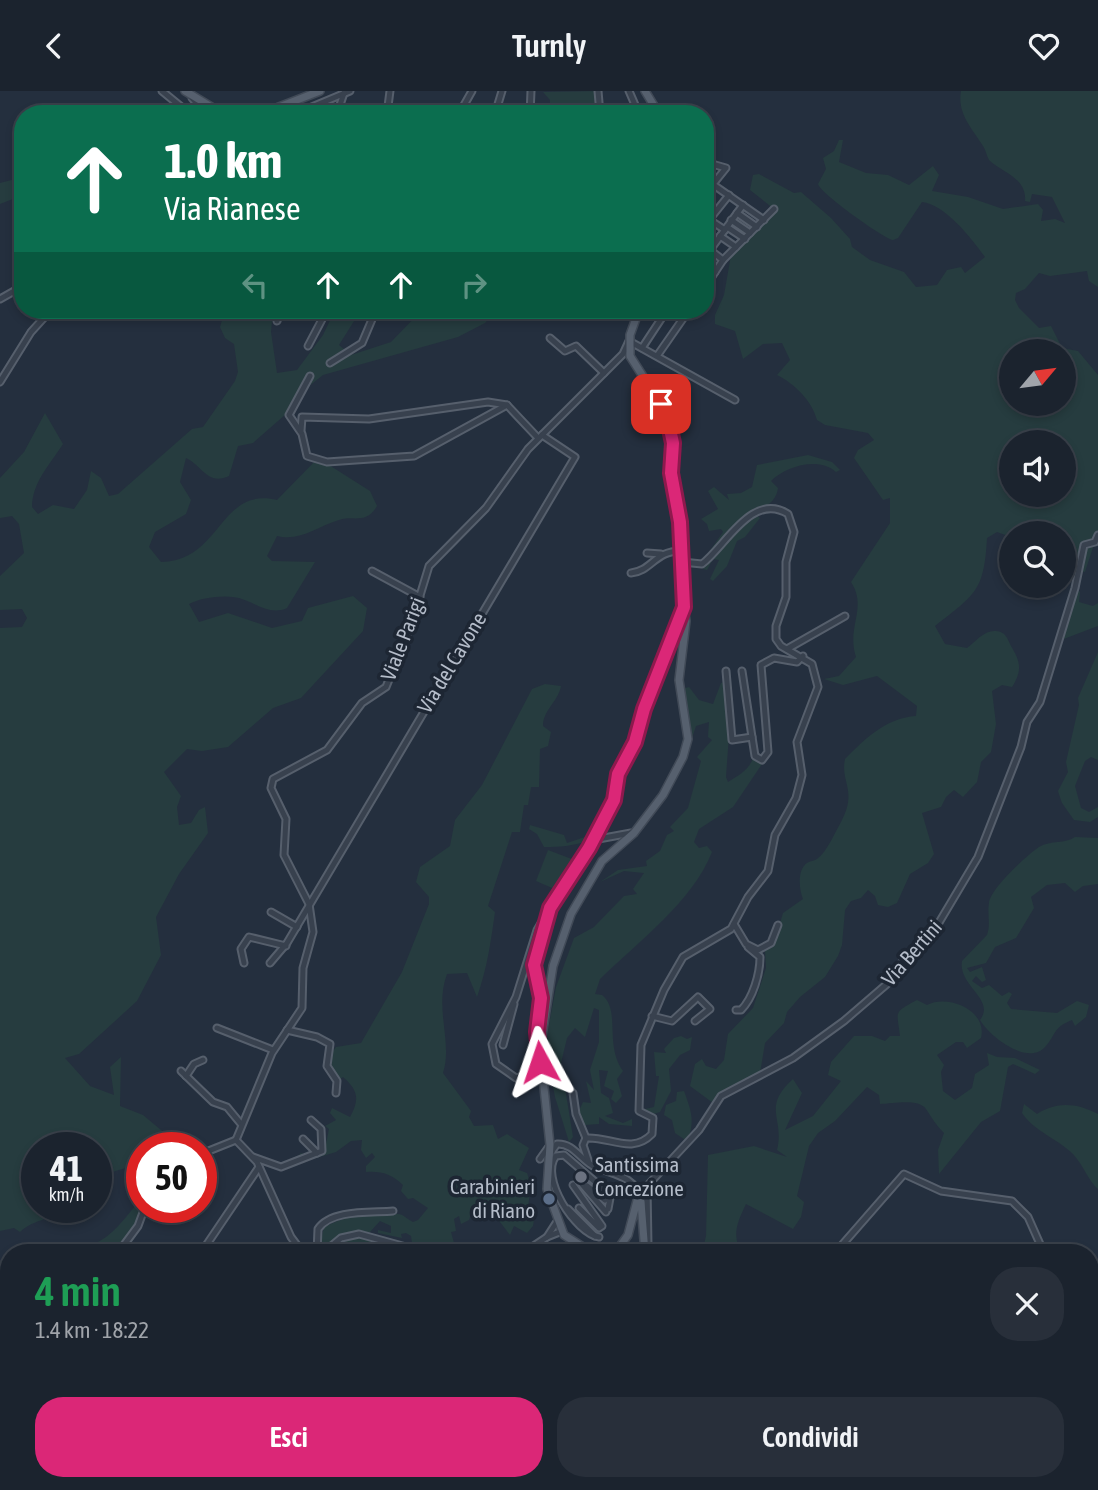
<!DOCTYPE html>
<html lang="it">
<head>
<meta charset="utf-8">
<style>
  body { margin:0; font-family:"Asap Condensed",sans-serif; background:#282f3a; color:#f1f3f6; height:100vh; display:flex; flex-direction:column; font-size:26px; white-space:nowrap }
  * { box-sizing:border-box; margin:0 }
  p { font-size:23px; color:#a0a4aa }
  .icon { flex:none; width:38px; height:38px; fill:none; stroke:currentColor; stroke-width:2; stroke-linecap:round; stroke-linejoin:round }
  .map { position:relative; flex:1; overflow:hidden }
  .panel { position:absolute; left:0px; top:1153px; width:1099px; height:247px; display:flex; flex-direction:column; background:#1b232e; border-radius:28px 28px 0 0; box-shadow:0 4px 10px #0003,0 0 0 2px #39404a }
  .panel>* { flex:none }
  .guide { position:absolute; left:14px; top:14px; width:700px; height:214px; border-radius:28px; box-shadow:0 4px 10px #0003,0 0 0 2px #39404a; background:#0b6e4f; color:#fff; overflow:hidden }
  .needle { width:46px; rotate:61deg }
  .controls { position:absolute; left:999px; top:248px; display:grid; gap:14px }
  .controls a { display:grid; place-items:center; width:77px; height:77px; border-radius:50%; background:#1b232e; box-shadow:0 4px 10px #0003,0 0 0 2px #39404a; font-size:35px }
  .speed { position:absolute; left:21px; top:1041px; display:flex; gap:14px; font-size:35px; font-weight:700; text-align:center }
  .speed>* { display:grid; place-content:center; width:91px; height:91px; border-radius:50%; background:#1b232e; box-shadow:0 4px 10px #0003,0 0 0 2px #39404a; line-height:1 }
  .speed small { font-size:18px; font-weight:400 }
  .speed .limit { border:10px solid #d22; background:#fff; color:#111 }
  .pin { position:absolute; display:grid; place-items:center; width:60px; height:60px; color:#fff; margin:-30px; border-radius:14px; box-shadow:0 4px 10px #0006 }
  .me { position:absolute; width:77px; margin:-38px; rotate:355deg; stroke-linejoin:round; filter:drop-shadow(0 0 5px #0008) }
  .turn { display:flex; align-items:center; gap:24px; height:147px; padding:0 35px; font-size:32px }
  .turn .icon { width:91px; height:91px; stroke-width:2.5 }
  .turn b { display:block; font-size:49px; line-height:60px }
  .lanes { display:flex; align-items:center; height:66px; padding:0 35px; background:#0003; justify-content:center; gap:35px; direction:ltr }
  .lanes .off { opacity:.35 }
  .round { display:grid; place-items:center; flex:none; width:74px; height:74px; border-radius:28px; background:#282f3a }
  .overview { display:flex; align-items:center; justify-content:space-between; height:119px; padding:0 35px }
  h1 { font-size:42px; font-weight:600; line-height:52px; color:#1e9e55 }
  .primary-button { display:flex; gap:14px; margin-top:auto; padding:14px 35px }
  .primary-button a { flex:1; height:80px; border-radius:28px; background:#db2777; color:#fff; font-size:28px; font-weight:600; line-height:80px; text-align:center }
  .primary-button a+a { background:#282f3a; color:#f1f3f6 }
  header { display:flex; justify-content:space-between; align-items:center; height:91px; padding:0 35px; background:#1b232e; font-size:32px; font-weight:600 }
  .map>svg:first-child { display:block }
  .green { fill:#263c3f; fill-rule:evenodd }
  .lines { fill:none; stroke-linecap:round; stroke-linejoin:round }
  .minor-casing { stroke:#565f6c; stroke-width:9 }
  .major-casing { stroke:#414a57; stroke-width:10 }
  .minor { stroke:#38414e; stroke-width:5 }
  .major { stroke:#56606e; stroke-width:7 }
  .route-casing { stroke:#8e194d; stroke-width:18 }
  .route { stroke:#db2777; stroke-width:12 }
  .worship-dot { fill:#6b7280; stroke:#1d2633; stroke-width:2.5 }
  .service-dot { fill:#5c6f8a; stroke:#1d2633; stroke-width:2.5 }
  .labels { text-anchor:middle; stroke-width:7; stroke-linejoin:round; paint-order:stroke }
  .street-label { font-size:21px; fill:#b4bcc9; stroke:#1d2633 }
  .poi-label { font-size:21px; fill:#b4bcc9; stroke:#1d2633; text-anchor:start }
</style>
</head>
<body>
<header><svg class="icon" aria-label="back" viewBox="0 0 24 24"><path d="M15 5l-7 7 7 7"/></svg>Turnly<svg class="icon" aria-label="heart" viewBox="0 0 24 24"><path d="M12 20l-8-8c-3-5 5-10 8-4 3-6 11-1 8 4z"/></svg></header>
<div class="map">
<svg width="1098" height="1399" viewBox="0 0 1098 1399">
  <rect width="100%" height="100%" fill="#242f3e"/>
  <g class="green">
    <path d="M601 0 602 23H550V9L543 1Z"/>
    <path d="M961 0H1098V196L1089 190 1087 180 1050 185 1039 182 1025 198 1016 202 1015 209 1019 217 1039 237 1051 235 1062 257 1078 260 1098 284V441L1085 481 1064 478V443H1012L1011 446 997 441 987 447C984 500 976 503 935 535L945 553 967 557C975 551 984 539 996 540 1006 541 1007 547 1011 555 1020 570 1023 579 1012 596L1002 594 992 600 996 633 991 661 981 671 977 691 963 706 954 699 946 706 941 716 922 722 934 763 928 772 910 783 897 812 888 816 878 814 875 805 868 799 861 807 851 810 845 819 842 854 838 865 825 886 800 906 787 921 784 932 765 952 760 982 729 996 713 1012 690 995 695 973 702 968 706 975 716 978 724 969 728 943 753 917 766 877 765 860 774 852 783 822 803 808C799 798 797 779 807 772 810 770 814 770 817 768 827 761 835 741 841 731 858 699 840 692 845 668 864 649 885 627 916 625L917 615 877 585 843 594 824 588 839 585 856 566C846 536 868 517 851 491L890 432V407L883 409 854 367 858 359 874 349 868 342 825 334 817 329C812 310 795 293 777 284L790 269 782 252 763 253 743 268 735 240 715 233V224L724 204 731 164 774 118 750 99 753 84 759 83 794 102 801 101 831 127 850 148 852 156 870 169 904 181 916 196 937 194 947 179 961 176 965 182 985 166C972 148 945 113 922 111L898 147 893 149C883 147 821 103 818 93L826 78 823 67 834 60 839 49H843L839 71 866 82 888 84 909 94 933 75 939 84 932 100 968 106 1003 118 1038 113 1043 119 1041 130 1055 128 1065 132 1052 106 1032 103 1030 111 1025 110C1027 88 1004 82 990 70 987 67 986 59 983 55 972 37 957 23 961 0ZM1012 261H1064V313H1012ZM1012 352H1064V404H1012Z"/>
    <path d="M23 86V104L0 113V92Z"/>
    <path d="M225 219 238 228 248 227 255 219H273L271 241 277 282 297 279 323 244 335 219H361L339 254 351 264 391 251 422 219H497L485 232 458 246 323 284 303 300 294 316 253 352 238 355 229 385C207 395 202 374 186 367L180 391 191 409 186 423 155 441 149 456 161 471C222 470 219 395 277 409L318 367 370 400 377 415C366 434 354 424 339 429 318 435 300 451 277 445L267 465 272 470 315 471 287 517C268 526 252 508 233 506 221 504 199 507 189 513L199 531 228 522 272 537 302 530 308 517 353 505 367 517 363 540 301 607 273 617 228 656 202 660 187 658 164 681 181 705 177 716 179 734 191 732 199 719 205 716 208 742 179 783 156 826 161 864 137 910 79 963 65 967 90 995 114 1004 110 976 121 966 120 1015 143 1024 167 1044 165 1057H142V1072L96 1086V1057H37V1116L71 1117C54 1128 33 1128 20 1141L14 1137 0 1140V537L22 536 27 527 22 518 0 519V485L24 462 19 433 12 425 0 427V387L24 361 45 322 63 353C50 373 32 392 32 416L38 423 53 414 74 418 87 399 91 380 101 387 109 405 118 403 192 338 203 336 235 290 238 281 234 253 225 247 220 236Z"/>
    <path d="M519 219H570L572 220 566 224Z"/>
    <path d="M808 364 832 371 840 379 836 381C818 365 785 376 771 390L778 397C776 416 754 420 740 431 729 439 720 457 709 461L723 441 721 438 709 440 707 433 701 428 718 418 708 400 714 396 729 409 727 403 741 402 752 396 757 374Z"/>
    <path d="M756 424 760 427 745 446 737 450 727 475 713 490 710 488 719 469 713 468 707 479 703 478 705 474 733 442Z"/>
    <path d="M1077 499 1080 501 1079 511 1093 515 1098 512V535L1061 549Z"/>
    <path d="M1098 561V669L1091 666 1085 670 1075 695 1081 717 1089 721 1098 716V726L1090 731 1074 729 1062 712 1058 700 1068 681 1066 671 1079 614 1078 607Z"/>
    <path d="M725 591 729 644 726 686 728 691C739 684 749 679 753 667L762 673 733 716 699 738 694 751 699 757 707 755 712 761C693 810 638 851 600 888L595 903 602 904C621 919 604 953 623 980L617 988 622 1005 616 1012 611 1008 614 1000 604 995 608 980 599 979 601 1002 609 1007 613 1022 605 1025 623 1032 632 1028V1035L609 1033 599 1026V1033L585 1034 578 1022 583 1011 591 1012 586 990 594 999 590 979 599 951V919L594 917 585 946 575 937 567 947 561 972 573 1046 569 1051 555 1006 545 955 556 896 574 847 594 836 624 805 637 803 633 798 644 782 624 780 600 791 618 779 647 775 646 770 660 760 667 744 674 740 670 736 688 717 701 670 697 666 712 649 708 646 709 631 696 635 692 647 682 598 689 596 699 609 713 613 721 592Z"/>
    <path d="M545 593 561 595C558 611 543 619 543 635L551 641 548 655 540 658 539 696H531L528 714H524L520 741H512L488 815 495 821C491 850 487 878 477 906L467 882 447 883C434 918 453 951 443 982L471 1020 469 1026 474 1035 493 1034 498 1048 507 1043 529 1057 519 1079 527 1082 531 1094 528 1116 535 1122 533 1135 527 1142 514 1135 510 1144C500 1131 491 1116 472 1120L469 1129 461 1133 459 1125 454 1128 456 1140 451 1141 454 1152C441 1160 426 1157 412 1152L411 1145 406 1142 401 1143 402 1147 378 1142V1139L391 1142V1135L380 1130 370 1141C348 1141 343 1138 325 1157V1154H320L324 1136C346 1125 374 1119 398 1123 403 1123 407 1128 413 1131L418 1129 428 1117 413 1107 408 1108 401 1100 403 1094C391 1083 382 1080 366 1081V1075L375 1066 372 1062 366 1067 361 1059 362 1049 351 1050 336 1061 306 1070 294 1069 301 1062 306 1064 325 1058 329 1038 325 1035 336 1029 330 1022 332 1017 350 1026C360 1008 358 999 343 986L339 989C331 977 326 968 336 956L361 952 402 881 429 813V806L416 791 420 776 450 755 455 729 482 694 532 598Z"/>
    <path d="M530 734 564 744 567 752 585 746 588 750C572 755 560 756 544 756L537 743 529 738Z"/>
    <path d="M1075 746 1098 747V793L1083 795 1075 801 1065 792 1047 794 1031 806 1034 817 1016 847 995 856 986 872 967 877 970 881 982 876 986 889 982 891 976 885 972 890 982 897 989 894 1002 905 1009 901 1012 903 1007 912 1011 918 1057 922 1077 910 1089 914 1086 926 1075 935 1072 929C1052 937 1057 943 1045 956 1028 975 990 946 980 929 996 908 958 895 962 870L987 844C991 833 987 823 989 812 990 798 1027 764 1039 756 1051 749 1065 753 1075 746Z"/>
    <path d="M548 759 577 770 559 800 536 790Z"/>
    <path d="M917 909 927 914C947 903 988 919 981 947L967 957 963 951H956L937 964 944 974 941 981 943 1000 955 1009 972 997 975 983 989 974 987 962 997 966 1015 967 1040 979 1035 983 1013 973 1008 976 1000 1020 981 1031 939 1083 938 1059 944 1042C936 1034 932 1027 926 1018 918 1007 893 1013 880 1013L879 1004 867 996 835 1030 818 1042 809 1055 797 1105 804 1111 801 1126 793 1138 746 1113C737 1132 732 1143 741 1162H702L706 1145 708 1064 754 1055 787 1066 777 1059C785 1027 761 1017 793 988L802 1002 785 1039 813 1025 841 990 828 984 831 971 854 945H872L885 950 890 945H900C897 919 893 922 917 909Z"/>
    <path d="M681 945 687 948 692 946 690 959 680 964 669 978 671 1000 660 1021 650 1024 641 1019 654 1016 659 985H656L654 961 666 962 664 958 674 947Z"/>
    <path d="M684 1000C690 1017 695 1027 689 1046L684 1048 675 1042 672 1029 664 1024 666 1014 676 1010 677 1001Z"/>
    <path d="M1024 1013 1037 1023C1057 1010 1077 1012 1098 1023V1098C1089 1091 1084 1075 1073 1063 1058 1048 1034 1040 1022 1022Z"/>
    <path d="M142 1106 144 1117 118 1162H50C103 1157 110 1147 142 1106Z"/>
    <path d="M356 1147 375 1149 413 1162H333L343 1149Z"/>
    <path d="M559 1151 574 1157 572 1162H548Z"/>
    <path d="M317 1391H385L384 1399H311Z"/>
    <path d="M447 1391H521L523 1399H443Z"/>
    <path d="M719 1391H775L752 1399H704Z"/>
    <path d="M897 1391H1022L1021 1399H892Z"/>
  </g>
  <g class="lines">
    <g class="minor-casing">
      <g id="minor">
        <path d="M162 0 190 23"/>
        <path d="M598 0 600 23"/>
        <path d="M629 0 639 23"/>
        <path d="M192 7 205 23"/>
        <path d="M295 23 350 0"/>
        <path d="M337 23 344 2"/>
        <path d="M387 23 390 0"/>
        <path d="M459 23 472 0"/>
        <path d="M495 23 502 0"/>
        <path d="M530 23 531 0"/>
        <path d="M705 71 726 77 705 103"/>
        <path d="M705 88 764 129"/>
        <path d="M737 122 757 136"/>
        <path d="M705 126 725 139"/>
        <path d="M709 129 729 104"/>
        <path d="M731 129 750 142"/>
        <path d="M727 136 745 148"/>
        <path d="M720 145 736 156"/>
        <path d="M705 166 743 114"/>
        <path d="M723 169 774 118"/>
        <path d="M705 174 715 181 723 169 710 159"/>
        <path d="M705 196 715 181"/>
        <path d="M0 208 23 195"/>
        <path d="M277 230 281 219"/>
        <path d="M550 247 565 260 576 255 604 282"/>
        <path d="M308 255 327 219"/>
        <path d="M642 257 667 219"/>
        <path d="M657 265 689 219"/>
        <path d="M330 272 362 252 376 219"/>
        <path d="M310 285 289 324 302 343 307 365 327 371 414 365 507 314"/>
        <path d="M0 291 31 241 51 219"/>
        <path d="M301 340 302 326 369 328 488 311 507 314 538 347"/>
        <path d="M647 462 661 463"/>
        <path d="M372 480 420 506"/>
        <path d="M631 482C652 480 655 459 682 460"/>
        <path d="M787 558 845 525"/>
        <path d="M726 580 732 649 752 646 755 665 762 669 768 661 761 574 774 567 797 571 803 565"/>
        <path d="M742 580 752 646"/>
        <path d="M593 749 631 742"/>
        <path d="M271 821 297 836"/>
        <path d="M734 833 746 853 758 859 771 852 778 834"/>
        <path d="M244 872 241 858 249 846 286 855"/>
        <path d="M270 872 287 852 575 366 542 344"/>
        <path d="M736 919H741C753 907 760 883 760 866L748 856"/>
        <path d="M652 925 672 930 698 906 710 918 695 930"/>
        <path d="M217 937 273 959"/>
        <path d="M287 939 317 946 330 953 327 975 337 990 336 1002"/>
        <path d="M503 954 514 913"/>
        <path d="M540 954 537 941 541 907 534 874 550 817 589 757 614 709 618 684 635 651 644 618 683 519"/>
        <path d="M538 963 531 983 516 987 496 973 492 953 516 906 537 839 550 817"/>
        <path d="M181 980 213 1011 227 1016 241 1033"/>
        <path d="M186 985 194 973 203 969"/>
        <path d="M573 1002 576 1023 586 1047"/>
        <path d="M303 1048 317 1062"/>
        <path d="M236 1049 272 962 302 917 303 877 313 841 309 813 284 764 286 728 271 697 273 688 327 659 362 612 386 596 411 534 429 475 486 417 528 358 623 263 629 250 735 309"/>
        <path d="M236 1049 257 1071 291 1146 303 1162"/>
        <path d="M552 1060 557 1053C573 1052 580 1068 593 1075 611 1083 636 1085 641 1108"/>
        <path d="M201 1063 236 1049"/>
        <path d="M253 1066 281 1076 322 1060 321 1038 311 1029"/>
        <path d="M540 1068 550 1054"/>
        <path d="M589 1072 583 1054 586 1047C609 1045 632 1064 652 1043L653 1027 639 1020 641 954 664 899 683 866 731 838 748 806 768 780 775 744 796 707 802 684 797 651 818 596 812 573 781 555 776 548V535L786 506V471L794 441 788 423C752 400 725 456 702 473L682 471"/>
        <path d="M581 1092 606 1121"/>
        <path d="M573 1094 602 1135 599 1137 579 1117"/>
        <path d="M587 1095 605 1109"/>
        <path d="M568 1118 595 1145"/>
        <path d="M547 1146 558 1129"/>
        <path d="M599 1146C575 1142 539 1086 556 1065L564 1064 607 1101 610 1107 608 1118"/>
        <path d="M648 1155 647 1095 699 1039 721 1005 793 967 844 930 887 893 902 871 934 840 978 766 1021 656 1027 631 1040 611 1075 497 1084 454 1095 451 1098 444"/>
        <path d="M118 1162 138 1135 145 1116"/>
        <path d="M201 1162 259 1076"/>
        <path d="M287 1162 294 1152"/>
        <path d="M317 1162 318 1138C331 1118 372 1122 393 1120"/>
        <path d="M323 1162 341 1147 359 1143 428 1162"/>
        <path d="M523 1162 547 1146 562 1140"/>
        <path d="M835 1162 904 1083 941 1100 1012 1110 1028 1126 1044 1162"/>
        <path d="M1090 1300 1098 1322"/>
        <path d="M1090 1338 1094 1328 1093 1308"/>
        <path d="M0 1357 9 1346"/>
        <path d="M0 1386 9 1382"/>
        <path d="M96 1391 103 1399"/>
        <path d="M108 1391 110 1399"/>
        <path d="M218 1391V1399"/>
        <path d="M144 1399 148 1391"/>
        <path d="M892 1399 895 1391"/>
      </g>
    </g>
    <g class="major-casing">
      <g id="major">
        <path d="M185 0 223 23"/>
        <path d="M645 0 659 23"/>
        <path d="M261 23 320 0"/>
        <path d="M601 1162 583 1156 564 1144 547 1098 550 1054 540 958 553 875 571 823 602 770 634 742 663 704 683 666 688 648 679 589 686 530 682 502 680 431 671 382 673 354 665 320 630 265V244L639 219"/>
        <path d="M615 1162 628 1144 638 1106 641 1111 645 1162"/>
        <path d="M660 1399 661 1391"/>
      </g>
    </g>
    <use href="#minor" class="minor"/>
    <use href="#major" class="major"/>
  </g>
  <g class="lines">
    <g class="route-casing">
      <path id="route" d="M540 971 537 941 541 907 534 874 550 817 589 757 614 709 618 683 635 651 644 618 684 516 680 431 671 382 673 352 668 329 661 313"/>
    </g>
    <use href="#route" class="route"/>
  </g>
  <circle class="worship-dot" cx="581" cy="1086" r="7"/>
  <circle class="service-dot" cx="549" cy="1108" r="7"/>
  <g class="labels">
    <g class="street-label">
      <text transform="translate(403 548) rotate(-69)" y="7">Viale Parigi</text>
      <text transform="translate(452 572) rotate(-59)" y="7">Via del Cavone</text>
      <text transform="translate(912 862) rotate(-49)" y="7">Via Bertini</text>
    </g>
    <g class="poi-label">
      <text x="595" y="1081">Santissima<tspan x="595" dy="24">Concezione</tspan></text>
      <text x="535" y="1103" text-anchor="end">Carabinieri<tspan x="535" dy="24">di Riano</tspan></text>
    </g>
  </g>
</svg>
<div class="controls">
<a><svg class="needle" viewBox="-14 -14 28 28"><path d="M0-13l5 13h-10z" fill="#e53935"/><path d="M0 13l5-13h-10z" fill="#a0a4aa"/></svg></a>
<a><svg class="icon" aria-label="sound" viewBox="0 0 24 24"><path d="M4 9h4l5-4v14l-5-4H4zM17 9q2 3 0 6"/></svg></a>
<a><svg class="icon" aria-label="search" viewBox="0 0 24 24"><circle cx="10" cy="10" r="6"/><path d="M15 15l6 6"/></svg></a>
</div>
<div class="speed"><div>41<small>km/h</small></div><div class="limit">50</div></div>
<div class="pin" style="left:661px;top:313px;background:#d93025"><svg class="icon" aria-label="arrive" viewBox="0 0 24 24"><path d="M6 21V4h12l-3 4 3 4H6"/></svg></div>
<svg class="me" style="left:540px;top:971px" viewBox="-20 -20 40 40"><path d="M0-17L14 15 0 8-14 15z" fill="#db2777" stroke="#fff" stroke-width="4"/></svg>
<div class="guide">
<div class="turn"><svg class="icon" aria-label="ahead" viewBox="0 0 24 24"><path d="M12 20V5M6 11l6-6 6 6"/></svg><div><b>1.0 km</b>Via Rianese</div></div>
<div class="lanes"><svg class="icon off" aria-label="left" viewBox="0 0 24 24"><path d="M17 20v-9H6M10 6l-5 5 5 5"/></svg><svg class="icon" aria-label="ahead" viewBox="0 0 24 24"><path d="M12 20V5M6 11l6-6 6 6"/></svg><svg class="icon" aria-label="ahead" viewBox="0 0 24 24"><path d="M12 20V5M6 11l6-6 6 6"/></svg><svg class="icon off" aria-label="right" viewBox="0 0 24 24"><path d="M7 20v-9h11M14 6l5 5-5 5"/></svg></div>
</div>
<section class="panel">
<div class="overview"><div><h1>4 min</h1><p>1.4 km · 18:22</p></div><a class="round"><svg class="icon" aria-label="close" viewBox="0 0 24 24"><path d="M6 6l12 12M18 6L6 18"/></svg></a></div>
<div class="primary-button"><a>Esci</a><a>Condividi</a></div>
</section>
</div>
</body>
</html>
